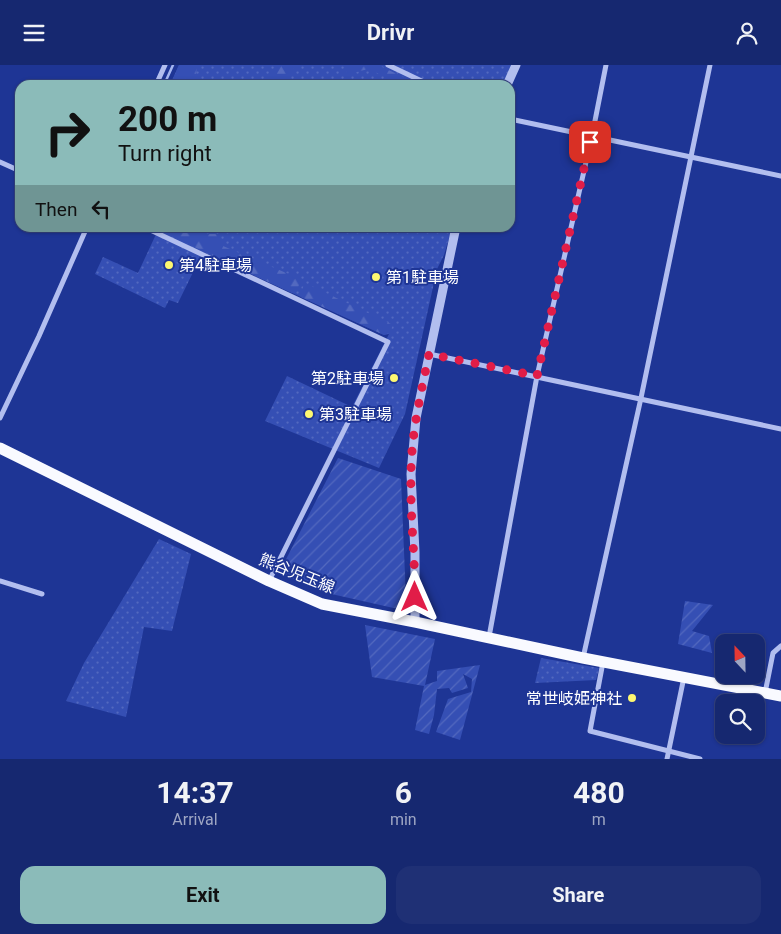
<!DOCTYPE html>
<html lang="en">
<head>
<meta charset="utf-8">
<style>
  body { margin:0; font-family:Roboto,"Noto Sans JP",sans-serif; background:#1f3075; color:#f1f3f6; height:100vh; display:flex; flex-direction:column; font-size:19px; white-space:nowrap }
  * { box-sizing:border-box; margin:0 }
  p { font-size:16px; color:#9ea6c3 }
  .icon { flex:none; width:28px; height:28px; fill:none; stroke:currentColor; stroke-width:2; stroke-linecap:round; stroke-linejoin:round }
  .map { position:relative; height:694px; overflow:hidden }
  .details { display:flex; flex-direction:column; background:#162870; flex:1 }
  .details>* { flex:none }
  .top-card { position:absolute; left:15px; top:15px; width:500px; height:152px; border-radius:15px; box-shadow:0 1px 4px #0004,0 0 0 1px #354483; background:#8bbbb9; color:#111; overflow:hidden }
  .needle { width:32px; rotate:338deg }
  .controls { position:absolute; left:715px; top:569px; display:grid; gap:10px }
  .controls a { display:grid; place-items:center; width:50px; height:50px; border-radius:10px; background:#162870; box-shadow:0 1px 4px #0004,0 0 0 1px #354483; font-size:25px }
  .pin { position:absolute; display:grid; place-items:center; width:42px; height:42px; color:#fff; margin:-21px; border-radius:10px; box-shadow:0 2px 8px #0006 }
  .me { position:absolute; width:55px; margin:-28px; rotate:0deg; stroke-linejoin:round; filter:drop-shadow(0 0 4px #0008) }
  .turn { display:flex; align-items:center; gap:18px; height:105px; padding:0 20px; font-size:22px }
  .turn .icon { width:65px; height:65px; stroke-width:2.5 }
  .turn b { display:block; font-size:35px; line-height:42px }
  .then { display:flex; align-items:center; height:48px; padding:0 20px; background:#0003; gap:10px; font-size:19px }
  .eta { display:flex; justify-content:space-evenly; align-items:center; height:85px; text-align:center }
  .eta b { font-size:30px; font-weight:700; line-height:35px }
  .button { display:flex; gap:10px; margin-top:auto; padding:10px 20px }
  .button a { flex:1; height:58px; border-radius:15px; background:#8bbbb9; color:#111; font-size:20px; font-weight:700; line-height:58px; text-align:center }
  .button a+a { background:#1f3075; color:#f1f3f6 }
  header { display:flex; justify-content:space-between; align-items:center; height:65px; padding:0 20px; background:#162870; font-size:22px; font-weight:700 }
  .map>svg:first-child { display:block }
  .grass { fill:url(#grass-dots) }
  .forest { fill:url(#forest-firs) }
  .garden { fill:url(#garden-furrows) }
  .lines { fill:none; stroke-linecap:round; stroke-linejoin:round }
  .stream { stroke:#a5b6f0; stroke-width:2.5 }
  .minor { stroke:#b2beef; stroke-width:5 }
  .tertiary { stroke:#b2beef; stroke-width:9 }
  .primary { stroke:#f9faff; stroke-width:11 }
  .route { stroke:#e11d48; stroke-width:9; stroke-dasharray:0 16.2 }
  .poi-dot { fill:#fdf771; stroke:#1e3595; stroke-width:2 }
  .labels { text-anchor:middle; stroke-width:4; stroke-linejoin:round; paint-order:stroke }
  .poi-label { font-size:16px; fill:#fff; stroke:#1e3595; text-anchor:start }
  .street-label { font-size:16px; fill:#fff; stroke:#1e3595 }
</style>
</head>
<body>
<header><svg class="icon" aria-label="menu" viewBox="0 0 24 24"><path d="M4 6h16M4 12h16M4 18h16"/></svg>Drivr<svg class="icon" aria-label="person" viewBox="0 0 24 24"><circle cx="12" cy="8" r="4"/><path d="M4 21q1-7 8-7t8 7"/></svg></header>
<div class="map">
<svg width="781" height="694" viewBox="0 0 781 694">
  <defs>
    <pattern id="grass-dots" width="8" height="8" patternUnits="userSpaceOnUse" patternTransform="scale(1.25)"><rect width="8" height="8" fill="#354fb4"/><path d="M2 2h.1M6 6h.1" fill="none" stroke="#5369bf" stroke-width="1.8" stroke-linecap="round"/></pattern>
    <pattern id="forest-firs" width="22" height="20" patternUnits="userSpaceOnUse" patternTransform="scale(1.25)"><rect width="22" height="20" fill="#354fb4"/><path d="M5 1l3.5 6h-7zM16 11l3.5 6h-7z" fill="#5369bf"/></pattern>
    <pattern id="garden-furrows" width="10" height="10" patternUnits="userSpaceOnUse" patternTransform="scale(1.25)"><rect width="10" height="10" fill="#354fb4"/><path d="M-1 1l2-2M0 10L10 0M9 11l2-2" fill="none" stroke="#5369bf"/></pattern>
  </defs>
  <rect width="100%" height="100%" fill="#1e3595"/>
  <g class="grass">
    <path d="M179 0H513L504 20H170Z"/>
    <path d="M154 163H452L444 190 437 204 405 349 379 403 265 356 287 311 352 342 389 269 384 270 203 187 178 238 169 235 165 243 95 209 103 192 138 208 158 165Z"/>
    <path d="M159 474 191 489 172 566 144 562 126 652 66 636 84 598Z"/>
    <path d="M541 593 599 603 596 615 535 618Z"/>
  </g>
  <g class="forest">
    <path d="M179 0H197L196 11 192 20H170Z"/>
    <path d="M278 0H296L284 20H266L270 9Z"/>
    <path d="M349 0H378L420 20H404L368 4 345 10Z"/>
    <path d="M154 163H197L208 169H217L223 181 298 213 300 218 296 227 292 228Z"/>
    <path d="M305 218 393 260 389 268 384 270 301 232 300 229Z"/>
  </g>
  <g class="garden">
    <path d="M338 393 401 414 406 534 398 544 327 528 279 508Z"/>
    <path d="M685 536 713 540 692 566 709 571 712 588 678 579Z"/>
    <path d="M365 560 435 574 425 620 437 616V606L480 600 460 675 436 667 448 634 471 627 472 614 463 609 468 623 452 628 449 623 437 624 434 650 429 669 415 665 424 621 372 612Z"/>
  </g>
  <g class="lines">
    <path class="stream" d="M164 20 173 0"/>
    <g class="minor">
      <path d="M388 0 430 20"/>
      <path d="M156 20 165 0"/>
      <path d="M510 54 781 111"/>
      <path d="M0 97 20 106"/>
      <path d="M144 162 388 277 269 516"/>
      <path d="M429 289 781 364"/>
      <path d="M0 353 39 271 87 162"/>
      <path d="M0 516 42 529"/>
      <path d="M489 572 537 311 592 71 606 0"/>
      <path d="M583 593 641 333 710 0"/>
      <path d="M603 597 590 666 700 694"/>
      <path d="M765 628 773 588 781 581"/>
      <path d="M667 694 684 612"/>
    </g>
    <g class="tertiary">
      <path d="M507 20 516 0"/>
      <path d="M415 557V487L411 409 416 353 456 162"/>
    </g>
    <path class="primary" d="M0 383 269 516 322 539 415 557 583 593 781 631"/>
  </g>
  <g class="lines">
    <path class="route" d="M415 532C415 491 410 450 411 410 411 368 421 329 429 289L537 311 590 77"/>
  </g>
  <g class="poi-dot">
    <circle cx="169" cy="200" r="5"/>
    <circle cx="376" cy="212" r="5"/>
    <circle cx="394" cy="313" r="5"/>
    <circle cx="309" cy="349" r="5"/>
    <circle cx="632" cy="633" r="5"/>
  </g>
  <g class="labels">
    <g class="poi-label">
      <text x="179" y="206">第4駐車場</text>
      <text x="386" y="218">第1駐車場</text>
      <text x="384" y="319" text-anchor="end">第2駐車場</text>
      <text x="319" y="355">第3駐車場</text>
      <text x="622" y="639" text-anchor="end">常世岐姫神社</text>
    </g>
    <g class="street-label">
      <text transform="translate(297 508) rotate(22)" y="6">熊谷児玉線</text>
    </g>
  </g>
</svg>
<div class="controls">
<a><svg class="needle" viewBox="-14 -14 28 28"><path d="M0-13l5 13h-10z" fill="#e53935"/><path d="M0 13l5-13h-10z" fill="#9ea6c3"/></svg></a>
<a><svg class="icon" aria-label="search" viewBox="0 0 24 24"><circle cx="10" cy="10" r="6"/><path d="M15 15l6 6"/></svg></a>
</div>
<div class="pin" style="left:590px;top:77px;background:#d93025"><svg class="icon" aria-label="arrive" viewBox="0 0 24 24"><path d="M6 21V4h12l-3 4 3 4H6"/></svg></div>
<svg class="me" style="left:415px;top:532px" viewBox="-20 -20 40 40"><path d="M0-17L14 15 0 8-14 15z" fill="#e11d48" stroke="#fff" stroke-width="4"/></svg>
<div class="top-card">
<div class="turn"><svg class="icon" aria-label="right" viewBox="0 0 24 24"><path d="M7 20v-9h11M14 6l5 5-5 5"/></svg><div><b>200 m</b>Turn right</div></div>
<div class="then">Then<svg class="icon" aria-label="left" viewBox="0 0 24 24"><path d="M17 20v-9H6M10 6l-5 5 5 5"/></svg></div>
</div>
</div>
<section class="details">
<div class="eta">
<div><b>14:37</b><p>Arrival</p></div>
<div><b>6</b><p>min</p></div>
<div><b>480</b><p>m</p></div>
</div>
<div class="button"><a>Exit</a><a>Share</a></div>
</section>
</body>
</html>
